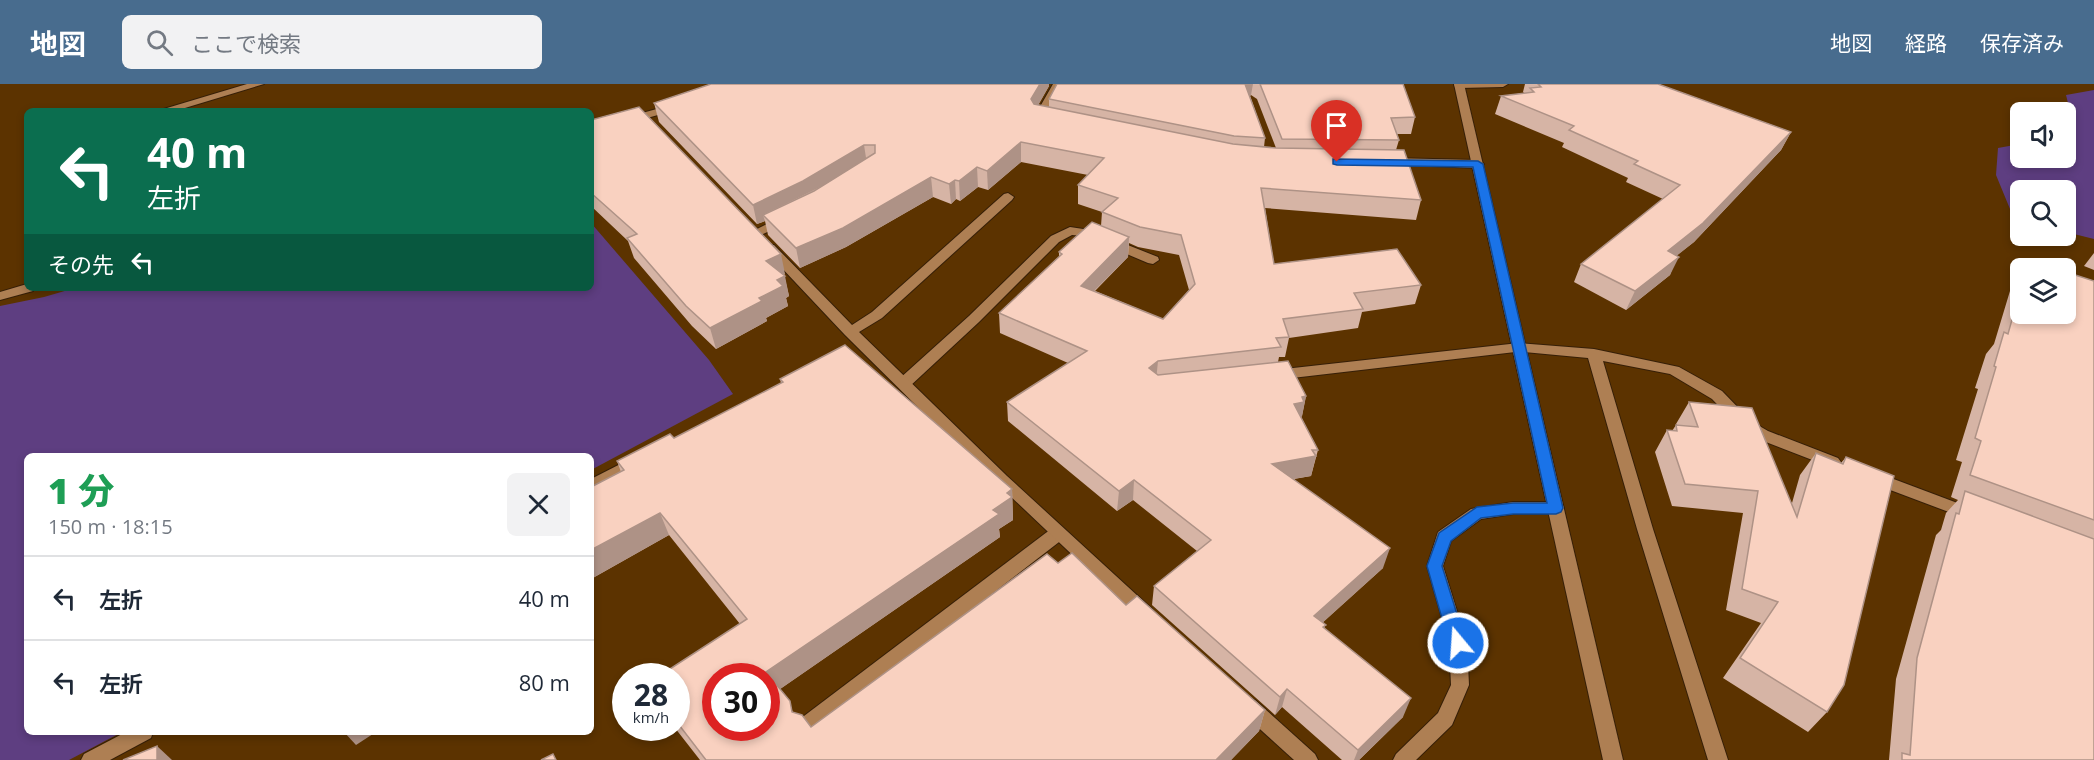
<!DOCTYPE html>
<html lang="ja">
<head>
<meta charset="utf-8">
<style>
  body { margin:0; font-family:"Open Sans","Noto Sans JP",sans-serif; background:#f2f2f3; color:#1f2937; height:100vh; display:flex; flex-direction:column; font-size:22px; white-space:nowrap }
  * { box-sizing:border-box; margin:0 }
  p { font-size:20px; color:#747a83 }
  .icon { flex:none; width:33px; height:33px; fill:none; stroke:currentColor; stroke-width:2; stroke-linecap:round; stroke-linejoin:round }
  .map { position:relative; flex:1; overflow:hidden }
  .details { position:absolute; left:24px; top:369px; width:570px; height:282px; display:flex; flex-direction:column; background:#fff; border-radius:9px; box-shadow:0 3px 9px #0003 }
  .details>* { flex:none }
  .top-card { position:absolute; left:24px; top:24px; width:570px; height:183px; border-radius:9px; box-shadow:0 3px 9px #0003; background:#0b6e4f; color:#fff; overflow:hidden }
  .controls { position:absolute; left:2010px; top:18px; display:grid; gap:12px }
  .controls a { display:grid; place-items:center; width:66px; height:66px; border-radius:9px; background:#fff; box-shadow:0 3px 9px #0003; font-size:30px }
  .speed { position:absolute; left:612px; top:579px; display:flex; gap:12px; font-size:30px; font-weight:700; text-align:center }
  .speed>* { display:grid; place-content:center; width:78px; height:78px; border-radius:50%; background:#fff; box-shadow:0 3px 9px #0003; line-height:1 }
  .speed small { font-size:15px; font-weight:400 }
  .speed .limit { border:9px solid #d22; background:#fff; color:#111 }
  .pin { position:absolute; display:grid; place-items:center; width:51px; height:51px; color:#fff; margin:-62px -26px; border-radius:50% 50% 50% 0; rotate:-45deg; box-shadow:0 0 6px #0007 }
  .pin .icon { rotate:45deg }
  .me { position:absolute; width:66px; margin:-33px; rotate:342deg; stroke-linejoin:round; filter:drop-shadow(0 0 4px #0008) }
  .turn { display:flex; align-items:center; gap:21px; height:126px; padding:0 24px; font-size:27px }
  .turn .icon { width:78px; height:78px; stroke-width:2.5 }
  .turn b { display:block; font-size:42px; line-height:51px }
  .then { display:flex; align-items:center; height:57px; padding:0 24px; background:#0003; gap:12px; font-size:22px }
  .round { display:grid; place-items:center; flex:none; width:63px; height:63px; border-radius:9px; background:#f2f2f3 }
  .overview { display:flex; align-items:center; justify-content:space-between; height:102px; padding:0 24px }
  h1 { font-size:36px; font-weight:800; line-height:45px; color:#1e9e55 }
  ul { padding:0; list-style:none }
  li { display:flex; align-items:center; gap:18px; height:84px; padding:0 24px; border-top:2px solid #e0e1e3 }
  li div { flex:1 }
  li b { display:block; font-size:22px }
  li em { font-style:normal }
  header { display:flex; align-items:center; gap:36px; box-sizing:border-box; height:84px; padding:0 30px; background:#486c8e; color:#fff }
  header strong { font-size:28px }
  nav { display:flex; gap:33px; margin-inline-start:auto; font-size:21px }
  .search { width:420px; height:54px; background:#f2f2f3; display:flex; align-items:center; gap:15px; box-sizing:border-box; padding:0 21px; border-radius:9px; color:#747a83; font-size:22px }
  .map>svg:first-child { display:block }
  .green { fill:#5e3e81 }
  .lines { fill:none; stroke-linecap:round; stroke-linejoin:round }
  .service-casing { stroke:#361f07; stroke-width:2 }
  .minor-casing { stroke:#361f07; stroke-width:2 }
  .tertiary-casing { stroke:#361f07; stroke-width:2 }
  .service { fill:#ae7f53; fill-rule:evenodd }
  .minor { fill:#ae7f53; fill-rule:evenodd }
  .tertiary { fill:#ae7f53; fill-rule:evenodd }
  .wall { fill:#d6b4a5; fill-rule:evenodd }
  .shaded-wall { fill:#ae9286 }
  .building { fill:#f9d1c0; stroke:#ae9286; stroke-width:1.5; fill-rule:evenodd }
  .route { fill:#1a73e8; stroke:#114b97; stroke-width:1.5 }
</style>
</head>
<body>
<header>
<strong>地図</strong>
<div class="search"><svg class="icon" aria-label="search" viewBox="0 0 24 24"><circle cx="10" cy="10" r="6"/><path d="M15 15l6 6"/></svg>ここで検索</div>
<nav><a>地図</a><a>経路</a><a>保存済み</a></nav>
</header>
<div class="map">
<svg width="2094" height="676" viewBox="0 0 2094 676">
  <rect width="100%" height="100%" fill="#5c3300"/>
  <g class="green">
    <path d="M2094 6V155L2066 148V106H2020V131L2010 125 1996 91 1998 64 2020 60V74H2066V50L2075 47 2066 11Z"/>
    <path d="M591 139 709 276 733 310 591 386V372H27V648H122L69 676H0V222L44 213 75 204H591Z"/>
  </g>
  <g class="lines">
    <g class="service-casing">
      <g id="service">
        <path d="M247 0H264L175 27H157Z"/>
        <path d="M1454 0H1508L1503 3 1459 4 1455 3Z"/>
        <path d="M1070 143 1090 146 1158 173 1159 176 1153 180 1148 179 1084 152 1072 151 1059 158 979 238 909 303H899L897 299 899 295 969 232 1051 152Z"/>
        <path d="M1519 259 1524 261 1526 264 1524 267 1275 296 1268 291 1275 286Z"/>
        <path d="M1057 444 1063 445 1065 450 1063 455 814 647 807 650 800 647 798 641 800 635 1051 445Z"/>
      </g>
    </g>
    <g class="minor-casing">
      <g id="minor">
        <path d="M1053 0H1063L1045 33 1052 37 1046 40 1035 37 1033 35Z"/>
        <path d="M675 20 680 23 679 25 591 50V43Z"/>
        <path d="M1388 74 1478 76 1484 80 1478 84 1384 80 1382 78Z"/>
        <path d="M1008 109 1014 113 1012 116 882 234 859 248 1007 392 1152 525 1155 530 1152 535 1146 537 1140 535 949 354 845 251 763 164 764 161H774L852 241 872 228 1004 110Z"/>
        <path d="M785 131 789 132 791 135 789 138 759 152 755 153 749 149Z"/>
        <path d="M27 200V204H35L33 207 0 216V208Z"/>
        <path d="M1519 259 1594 265 1679 283 1722 307 1751 337 1768 347 1838 374 1841 378 1838 382 1833 384 1758 355 1741 345 1712 315 1670 290 1603 277 1653 445 1728 676H1708L1637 445 1588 274 1514 267 1512 264 1514 261Z"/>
        <path d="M638 371 643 373 646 377 643 381 591 408V395Z"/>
        <path d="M1875 388 1976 426 1978 430 1976 434 1970 436 1869 398 1867 394 1869 390Z"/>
        <path d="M1513 418H1556L1562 420 1564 424 1562 428 1556 430H1513L1481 435 1451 457 1443 482 1467 559 1469 601 1452 641 1416 676H1393L1396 670 1438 629 1451 601 1449 559 1427 482 1438 448 1471 425Z"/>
        <path d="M1248 614 1255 616 1315 670 1318 676H1294L1241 628 1239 622 1241 616Z"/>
        <path d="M126 648H153L151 654 110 676H81L84 670Z"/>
      </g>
    </g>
    <g class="tertiary-casing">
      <path id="tertiary" d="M1454 0H1464L1623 676H1603Z"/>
    </g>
    <use href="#service" class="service"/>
    <use href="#minor" class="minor"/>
    <use href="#tertiary" class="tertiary"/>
  </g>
  <g class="wall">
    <path d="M1057 0H1403L1415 33 1411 50H1397L1399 56 1396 66 1421 116 1416 136 1265 124 1274 180 1421 201 1415 220 1362 228 1358 244 1289 254 1285 273H1279L1278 278 1306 312 1302 332 1301 333 1318 366 1311 392 1294 395 1383 484 1323 538 1325 545 1403 633 1359 676H1342L1282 623 1275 631 1152 521 1154 502 1197 467 1133 416 1117 427 1008 337 1007 318 1068 279 1000 249 999 229 1059 173V168L1101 142 1102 128 1078 120V101L1088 91 1021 78 988 106 978 103 960 117 956 115 951 120 933 113 846 163 800 184 768 151 765 137 757 140 659 38 654 19 1049 2 1038 21 1049 23V15ZM1251 11 1257 15 1276 64 1264 63 1265 54 1250 12ZM1129 159 1138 163 1179 171 1189 206 1163 235 1095 207 1128 173Z"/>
    <path d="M1525 0H1658L1791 48 1781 66 1694 158 1677 171 1670 191 1626 226 1574 198 1581 180 1663 115 1626 98 1628 94 1562 63 1564 59 1495 30 1501 12 1524 9 1523 8Z"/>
    <path d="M591 36 785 190 784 191 789 212 786 214 788 222 766 234 767 237 716 265 692 242 634 174 628 157 591 122Z"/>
    <path d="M2094 169V186L2084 182Z"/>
    <path d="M2030 176 2056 184H2023Z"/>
    <path d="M2020 187V230L2094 197V676H1889L1896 595 1936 451 1941 446 1946 429 1958 416 1951 413 1962 378 1956 376 1978 305 1975 304 1986 270 1994 260 2013 197Z"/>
    <path d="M780 295 1012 405 1013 436 999 445 1000 453 780 605 793 628 811 643 1058 479 1126 521 1265 626 1259 647 1231 676H700L675 644H676V592L740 540 669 451 591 495V403L621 388 617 377 674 354 781 299Z"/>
    <path d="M1689 318 1792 419 1800 391 1816 369 1841 379 1846 373 1827 628 1808 648 1723 594 1761 539 1726 526 1743 429 1672 422 1655 368 1667 346 1672 347 1676 341H1677L1676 340Z"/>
  </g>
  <g class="shaded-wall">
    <path d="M1040 0H1049V2L1031 34V15Z"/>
    <path d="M1245 0H1253L1251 11 1243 17Z"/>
    <path d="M1791 48 1781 66 1694 158 1659 186 1668 167Z"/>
    <path d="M1021 58V78L988 106 987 87Z"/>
    <path d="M864 61 867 80 763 131 765 137 757 140 753 121Z"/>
    <path d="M977 83 978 103 960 117 959 97Z"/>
    <path d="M931 93 933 113 846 163 800 184 796 164Z"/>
    <path d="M955 96 956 115 951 120 949 100Z"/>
    <path d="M1129 153 1128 173 1080 221 1081 202Z"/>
    <path d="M781 170 785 190 771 197 766 177Z"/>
    <path d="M1679 173 1670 191 1626 226 1635 207Z"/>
    <path d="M785 192 789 212 786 214 788 222 766 234 767 237 716 265 710 244 759 214 777 196Z"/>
    <path d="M1158 277 1156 297 1149 284Z"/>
    <path d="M1306 312 1302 332 1301 333 1294 320 1302 313Z"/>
    <path d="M1316 372 1311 392 1268 399 1272 380Z"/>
    <path d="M1134 396 1133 416 1117 427 1119 407Z"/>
    <path d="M1012 405 1013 436 999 445 1000 453 773 610 766 588 993 426 1007 409Z"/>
    <path d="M660 429 669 451 591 495V466Z"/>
    <path d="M1390 464 1383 484 1309 551 1314 532Z"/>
    <path d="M1287 605 1282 623 1275 631 1280 613Z"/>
    <path d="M1411 614 1403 633 1359 676H1354L1358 666Z"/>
    <path d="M1265 626 1259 647 1231 676H1216Z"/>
    <path d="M344 648H376L356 661Z"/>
    <path d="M157 662 172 676H157Z"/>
  </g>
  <g class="building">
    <path d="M711 0H1040L1031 15 1034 20 1233 60 1276 64 1404 66 1421 116 1261 104 1274 180 1397 165 1421 201 1354 209 1363 225 1283 235 1289 253 1276 254 1281 263 1158 277 1149 284 1158 291 1288 277 1306 312 1302 313 1304 318 1294 320 1318 366H1312L1316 372 1272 380 1390 464 1314 532 1326 541 1323 543 1411 614 1358 666 1287 605 1280 613 1154 502 1211 456 1134 396 1119 407 1007 318 1087 267 999 229 1062 170 1059 168 1092 138 1129 153 1081 202 1163 235 1195 200 1181 151 1140 143 1102 128 1118 114 1078 101 1104 74 1021 58 987 87 977 83 959 97 955 96 949 100 931 93 843 144 796 164 763 131 814 107 875 69V61H864L803 97 753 121 654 19Z"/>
    <path d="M1057 0H1246H1245L1265 54 1234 52 1049 15Z"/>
    <path d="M1260 0H1403L1415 33 1391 34 1399 56 1282 55Z"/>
    <path d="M1538 0H1658L1791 48 1703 139 1668 167 1679 173 1635 207 1581 180 1680 101 1634 80 1638 77 1569 46 1574 42 1501 12 1534 8 1530 4 1541 3Z"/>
    <path d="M639 23 781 170 766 177 785 192 777 196 783 202 759 214 762 217 710 244 686 222 627 154 637 150 591 109V36Z"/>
    <path d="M2030 176 2056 184H2027Z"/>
    <path d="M2066 188 2094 197V436L1970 391 1981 357 1975 354 1996 283 1994 282 2004 248 2008 250 2020 207V230H2066Z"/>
    <path d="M845 261 1012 405 1007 409 1012 413 993 426 999 430 766 588 790 617 792 628 802 631 811 643 1047 470 1058 479 1072 469 1126 521 1137 512 1265 626 1216 676H706L676 637V592H659L747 535 660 429 591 466V403L624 386 617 377 670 350 674 354 783 298 780 295ZM716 592H766V644H716Z"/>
    <path d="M1689 318 1752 324 1797 433 1816 369 1843 380 1846 373 1894 392 1844 601 1827 628 1740 574 1778 518 1742 505 1758 407 1685 400 1667 346 1677 347 1676 341 1698 343Z"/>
    <path d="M1965 407 2094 455V676H1902V669L1910 671 1917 574 1956 429 1959 430Z"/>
    <path d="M157 662V676H123Z"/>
    <path d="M553 670 556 676H541Z"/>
  </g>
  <path class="route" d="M1333 75 1478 77 1483 80 1563 424 1561 428 1556 430H1513L1481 434 1451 457 1442 482 1466 559 1463 564 1458 566 1452 564 1449 559 1427 482 1439 449 1477 423 1513 419H1547L1473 83 1337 81 1333 80Z"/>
</svg>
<div class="controls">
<a><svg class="icon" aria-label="sound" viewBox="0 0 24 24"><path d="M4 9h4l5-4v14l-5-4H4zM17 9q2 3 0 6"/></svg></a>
<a><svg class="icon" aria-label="search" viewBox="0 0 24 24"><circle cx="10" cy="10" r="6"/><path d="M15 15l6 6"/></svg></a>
<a><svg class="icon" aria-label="layers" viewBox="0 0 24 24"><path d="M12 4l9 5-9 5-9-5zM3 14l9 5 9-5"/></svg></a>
</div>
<div class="speed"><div>28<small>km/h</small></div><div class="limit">30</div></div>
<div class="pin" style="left:1337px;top:78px;background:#d93025"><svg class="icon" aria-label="arrive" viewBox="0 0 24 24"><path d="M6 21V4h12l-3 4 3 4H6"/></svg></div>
<svg class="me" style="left:1458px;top:559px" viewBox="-20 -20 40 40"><circle r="17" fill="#1a73e8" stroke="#fff" stroke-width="3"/><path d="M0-11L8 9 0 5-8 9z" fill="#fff"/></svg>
<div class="top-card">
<div class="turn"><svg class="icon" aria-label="left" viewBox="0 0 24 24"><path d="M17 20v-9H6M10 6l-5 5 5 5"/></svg><div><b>40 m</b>左折</div></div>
<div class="then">その先<svg class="icon" aria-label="left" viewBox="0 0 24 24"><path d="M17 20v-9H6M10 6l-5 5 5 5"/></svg></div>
</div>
<section class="details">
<div class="overview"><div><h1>1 分</h1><p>150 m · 18:15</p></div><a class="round"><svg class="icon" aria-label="close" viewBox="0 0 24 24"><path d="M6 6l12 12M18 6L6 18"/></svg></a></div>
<ul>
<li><svg class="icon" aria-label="left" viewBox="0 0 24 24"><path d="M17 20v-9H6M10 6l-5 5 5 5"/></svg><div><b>左折</b></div><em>40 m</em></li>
<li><svg class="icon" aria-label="left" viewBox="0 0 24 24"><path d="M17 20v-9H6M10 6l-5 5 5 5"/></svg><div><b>左折</b></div><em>80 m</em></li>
</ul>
</section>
</div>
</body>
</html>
